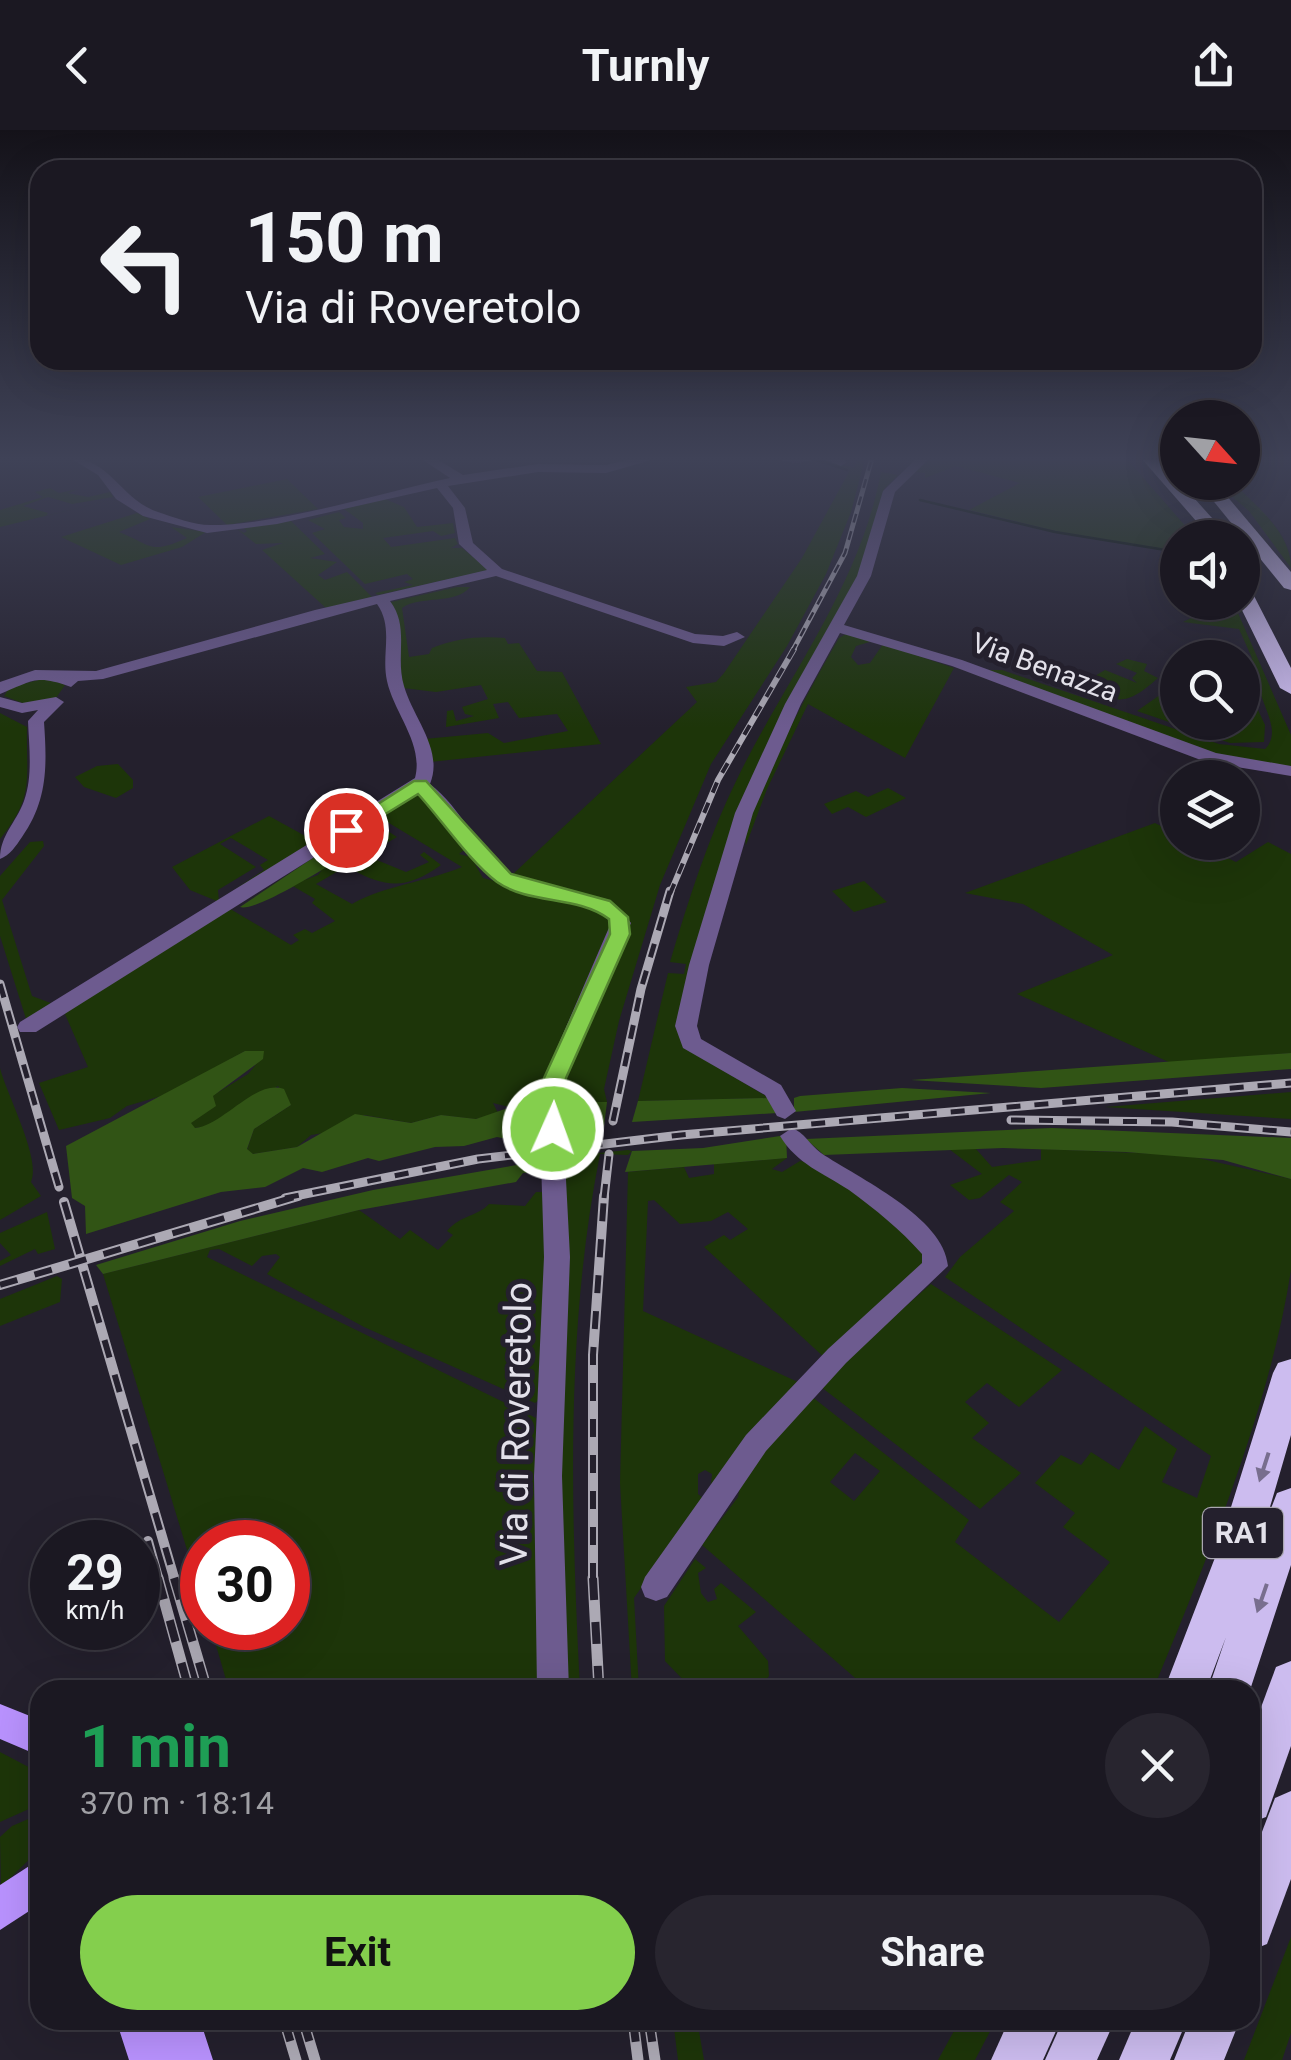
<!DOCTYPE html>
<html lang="en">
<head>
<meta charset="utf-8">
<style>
  body { margin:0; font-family:Roboto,sans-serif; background:#28252f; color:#f1f3f6; height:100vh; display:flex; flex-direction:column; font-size:38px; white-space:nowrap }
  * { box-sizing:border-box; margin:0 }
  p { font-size:32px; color:#a0a0a5 }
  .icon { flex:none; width:55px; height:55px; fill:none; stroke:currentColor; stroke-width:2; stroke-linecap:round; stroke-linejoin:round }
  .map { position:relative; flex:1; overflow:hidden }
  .panel { position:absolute; left:30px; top:1550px; width:1230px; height:350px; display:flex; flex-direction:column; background:#1b1822; border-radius:30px; box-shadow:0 10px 40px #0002,0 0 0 2px #393740 }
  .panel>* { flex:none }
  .banner { position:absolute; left:30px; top:30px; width:1232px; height:210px; border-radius:30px; box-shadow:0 10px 40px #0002,0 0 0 2px #393740; background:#1b1822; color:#f1f3f6; overflow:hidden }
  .needle { width:65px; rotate:117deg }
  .tools { position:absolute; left:1160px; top:270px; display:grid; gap:20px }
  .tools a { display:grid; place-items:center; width:100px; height:100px; border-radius:50%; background:#1b1822; box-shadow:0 10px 40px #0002,0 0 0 2px #393740; font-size:50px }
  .speed { position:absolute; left:30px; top:1390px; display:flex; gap:20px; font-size:50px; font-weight:700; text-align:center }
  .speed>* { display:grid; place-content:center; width:130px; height:130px; border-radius:50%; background:#1b1822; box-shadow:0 10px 40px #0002,0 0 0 2px #393740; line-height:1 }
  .speed small { font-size:25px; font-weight:400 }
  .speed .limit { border:15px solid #d22; background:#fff; color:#111 }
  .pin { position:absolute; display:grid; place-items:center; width:85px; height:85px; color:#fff; margin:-42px; border:5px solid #fff; border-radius:50%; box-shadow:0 2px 10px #0007 }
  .me { position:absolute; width:110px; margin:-55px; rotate:2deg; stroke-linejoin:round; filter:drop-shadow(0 0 8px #0008) }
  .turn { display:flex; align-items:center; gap:35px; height:210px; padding:0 50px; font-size:45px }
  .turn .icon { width:130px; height:130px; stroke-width:2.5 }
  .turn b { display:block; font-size:70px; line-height:85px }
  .round { display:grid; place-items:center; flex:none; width:105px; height:105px; border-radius:52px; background:#28252f }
  .headline { display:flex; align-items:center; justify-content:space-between; height:170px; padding:0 50px }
  h1 { font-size:60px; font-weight:700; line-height:75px; color:#1e9e55 }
  .cta { display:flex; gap:20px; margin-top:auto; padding:20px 50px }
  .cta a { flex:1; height:115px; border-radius:60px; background:#84cf4d; color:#111; font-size:40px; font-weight:700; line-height:115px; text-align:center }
  .cta a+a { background:#28252f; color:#f1f3f6 }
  header { display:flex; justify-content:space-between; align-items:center; height:130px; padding:0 50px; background:#1b1822; font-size:45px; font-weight:700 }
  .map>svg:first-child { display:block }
  .green { fill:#1d3509; fill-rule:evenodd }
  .forest { fill:#315415 }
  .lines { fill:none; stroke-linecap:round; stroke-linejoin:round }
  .stream { stroke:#041100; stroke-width:2.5 }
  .minor-tunnel { stroke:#413d49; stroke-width:21; stroke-dasharray:21 11; stroke-linecap:butt }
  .minor { fill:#6d5b8f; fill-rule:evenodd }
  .major { fill:#b992fe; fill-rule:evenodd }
  .highway { fill:#ccbcef; fill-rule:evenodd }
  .rail-far4-casing { stroke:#aca9b4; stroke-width:5 }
  .rail-far3-casing { stroke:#aca9b4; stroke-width:6 }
  .rail-far2-casing { stroke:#aca9b4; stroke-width:9 }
  .rail-far1-casing { stroke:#aca9b4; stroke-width:10 }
  .rail-casing { stroke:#aca9b4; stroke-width:11 }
  .rail-far4 { stroke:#24202d; stroke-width:2.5; stroke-dasharray:9; stroke-linecap:butt }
  .rail-far3 { stroke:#24202d; stroke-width:4; stroke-dasharray:11; stroke-linecap:butt }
  .rail-far2 { stroke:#24202d; stroke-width:5; stroke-dasharray:14; stroke-linecap:butt }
  .rail-far1 { stroke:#24202d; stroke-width:6; stroke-dasharray:18; stroke-linecap:butt }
  .rail { stroke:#24202d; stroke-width:8; stroke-dasharray:22; stroke-linecap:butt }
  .oneway { fill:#786e8e }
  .route { fill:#84cf4d; stroke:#568732; stroke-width:2.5 }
  .labels { text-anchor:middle; stroke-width:10; stroke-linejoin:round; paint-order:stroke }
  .far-street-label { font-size:28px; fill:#e3e1ea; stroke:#24202d }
  .shield { fill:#24202d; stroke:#aaa7b1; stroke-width:2.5 }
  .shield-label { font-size:30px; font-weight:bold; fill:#e3e1ea }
  .near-street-label { font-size:38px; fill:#e3e1ea; stroke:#24202d }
</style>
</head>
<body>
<header><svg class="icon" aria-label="back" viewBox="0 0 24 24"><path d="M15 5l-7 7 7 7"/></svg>Turnly<svg class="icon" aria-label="share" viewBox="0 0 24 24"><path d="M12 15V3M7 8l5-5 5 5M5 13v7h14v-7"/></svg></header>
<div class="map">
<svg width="1291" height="1930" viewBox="0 0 1291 1930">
  <rect width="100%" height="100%" fill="#24202d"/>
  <g class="green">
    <path d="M857 328H865L851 382 826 444 787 516 711 634 660 755 619 891 604 959 607 972 562 980 568 938 630 792C613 754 545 767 513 744L697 572 686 557 716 552 724 543 802 428 850 340 818 329 854 338Z"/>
    <path d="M929 328H1126L1195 407 1178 408 1177 421 1064 403 969 380 1020 353 956 336 925 348V343L914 342Z"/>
    <path d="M881 342 898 345 884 359 857 450 738 683 685 918 769 968 638 971 668 843 684 844 686 834 670 832C689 768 709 705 739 645 789 544 860 455 881 342Z"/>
    <path d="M287 349 318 379 227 395 198 367Z"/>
    <path d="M1216 353H1233C1257 376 1291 403 1291 438L1249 381Z"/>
    <path d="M50 358 59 363 79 359 67 363 88 367 110 362 113 367 72 374 48 367 23 376 48 383 46 386 115 369 0 397V380L43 367 35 362Z"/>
    <path d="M385 369 404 377 417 397 453 393 455 403 441 406 433 401 383 408 391 417 455 408 458 414 451 418H462L489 440 378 465 375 463 413 455 404 452 413 449 407 444 365 454 312 403 325 399 308 390 339 382 346 388 339 390 344 397 363 399V393L344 379Z"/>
    <path d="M137 383 150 389 119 402C152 415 149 425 187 408L171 397 206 402 182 417 121 435 61 407Z"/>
    <path d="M291 391 325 424 310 428 337 432 318 445 325 450 347 442 372 467 326 478 262 420 283 413 256 414 237 399 244 403 247 401 244 398Z"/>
    <path d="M457 457H470C456 475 420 465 402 478L409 527 429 524 432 518C458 508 478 506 505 508L508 514 519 513 537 541 562 542 601 614 430 632 424 609 488 603 504 613 568 601 557 584 519 588 508 572 493 574 499 588 446 597 447 581 453 580 456 591 474 586 465 584 462 577 488 569 481 555 436 562 403 558C398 527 403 501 391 472Z"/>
    <path d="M1222 473H1237L1242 482 1238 483 1291 605V636L1232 631 988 540H1002L1219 614 1265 619C1281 603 1265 581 1260 561L1243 552V547L1256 541 1247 535 1252 528 1239 499 1183 492Z"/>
    <path d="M846 504 873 511 856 516 851 527 858 535 870 533 883 514 954 538 905 628 808 574 767 659 746 715C738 689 820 540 839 508Z"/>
    <path d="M1127 529 1147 534 1144 541 1158 548C1122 580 1119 570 1076 557L1105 540 1137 553 1132 548 1137 543 1116 534Z"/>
    <path d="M47 548 65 555 56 568 28 575 4 566 10 557Z"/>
    <path d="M1177 553 1178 592H1242L1243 564 1252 567 1265 595 1264 612 1230 613 1137 581Z"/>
    <path d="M0 583 27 597C26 649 35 666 0 709Z"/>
    <path d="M118 634 133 650V658L116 668 84 657 75 647 97 636Z"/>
    <path d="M888 658 906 668 866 687 848 677 832 684 824 674 856 661 868 667Z"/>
    <path d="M413 663 427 666 467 718 459 724 471 727 483 748 598 779 612 791 545 986 493 973 499 985 475 989 441 985 411 993 364 985 330 1002 311 1005 297 1017 253 1024 247 1020 254 999 291 975 278 956 210 996 194 998 190 993 215 976 212 966 248 944 258 932 245 921 168 964 127 976 110 988 59 1000 39 953 88 937 65 884 68 879 227 777 291 815 299 810 293 805 305 799 312 803 335 791 312 773 315 769 291 755 318 745 334 723 378 701 371 690 397 707 316 754 352 774C386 755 426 752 462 737L379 687Z"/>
    <path d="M269 686 318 713 234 760 264 740 260 735 268 730 231 708 220 714 256 737 218 760 219 772 190 760 172 737Z"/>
    <path d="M1155 693 1177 704 1178 712 1195 713 1236 732 1268 712 1291 724V923L1171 933 1017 864 1113 825 1023 774 965 763Z"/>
    <path d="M43 711 44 716 2 770 32 866 56 875 27 892 0 806V746L30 712Z"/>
    <path d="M424 722 441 735C406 760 386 758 351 739L372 728 406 742 429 732 420 725Z"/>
    <path d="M864 751 887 772 854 782 832 761Z"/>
    <path d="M0 938C6 963 42 1030 31 1052L41 1066 0 1090Z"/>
    <path d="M1291 962V989L1105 977Z"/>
    <path d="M949 1019H976L992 1037 1041 1030V1019L1185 1025 1291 1049C1291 1078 1291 1111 1291 1140 1270 1277 1206 1432 1153 1560H869L702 1415 738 1367 742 1347 811 1266 969 1390 955 1412 1059 1492 1110 1432 1063 1397 1075 1383 1035 1353 1061 1325 1081 1335 1091 1322 1119 1340 1145 1296 1177 1319 1162 1352 1197 1368 1211 1326 945 1147 960 1127 1014 1081 1000 1072 1022 1052 1009 1045 980 1068 969 1070 950 1055 982 1044ZM855 1323 880 1341 854 1371 830 1352Z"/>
    <path d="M628 1020 632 1021 628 1025 600 1024C565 1200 571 1381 580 1560H564L558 1027Z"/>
    <path d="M787 1028 772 1039 782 1042 800 1031 813 1033 906 1101 928 1130 826 1229 704 1117 724 1105 730 1110 748 1099 728 1082 711 1091 680 1094 654 1070 648 1071 643 1181 800 1253 711 1355 712 1344 705 1340 698 1344V1364L704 1369 634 1468 639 1560H632L620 1353 628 1042 684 1037 689 1048 714 1044V1034Z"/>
    <path d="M536 1062H542L547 1109 539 1270 535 1273 364 1197 267 1144 280 1127 276 1124 262 1126 252 1136 219 1119 210 1120 207 1127 536 1288 538 1560H442L429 1553 421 1560H229L211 1498H288V1412H202V1469L103 1144 359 1080 400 1109 410 1100 438 1120 453 1105 447 1101C462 1084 477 1087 489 1074L525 1076Z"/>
    <path d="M47 1082 55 1119 38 1124 35 1119 0 1136V1131L11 1125 0 1113V1103Z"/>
    <path d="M57 1146 62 1149 60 1172 0 1196V1169Z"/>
    <path d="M931 1154 1062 1240 1019 1277 987 1253 965 1272 989 1293 972 1308 1021 1343 980 1379 821 1257 844 1230Z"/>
    <path d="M695 1429 706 1438 698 1443 701 1463 708 1472 717 1469 714 1459 721 1453 756 1482 738 1496 768 1531 769 1546 758 1560H693L665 1531 664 1476Z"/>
    <path d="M0 1622 40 1643V1674L0 1692Z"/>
    <path d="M40 1684V1719L1 1757 0 1707 12 1696Z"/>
    <path d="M1291 1807V1903L1282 1930H1244Z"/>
    <path d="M673 1890H697L704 1930H678Z"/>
    <path d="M960 1890H996L975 1930H938Z"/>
  </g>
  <g class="forest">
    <path d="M368 691 379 702C364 715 340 715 326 731L330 735C315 744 254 782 240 777Z"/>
    <path d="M245 921H264L263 929 213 966 216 976 191 993 195 998C224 995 255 949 284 959L291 975 254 999 247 1019 253 1024 297 1017 355 984 411 993 441 985 476 989 505 979 545 986 548 1002 517 1011 497 1007 464 1016 435 1017 379 1031 368 1028 322 1042 303 1038 265 1057 221 1062 86 1104 85 1076 72 1068 66 1016Z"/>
    <path d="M1291 923V939L1041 958 911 950Z"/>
    <path d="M902 958 991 963 794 982V968L800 966Z"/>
    <path d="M769 968 777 983 632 992 638 971Z"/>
    <path d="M591 972H607L604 996 561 1001 562 980 571 981Z"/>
    <path d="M1052 998 1291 1008V1049L1223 1030 1126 1022 1003 1018 824 1025 806 1009Z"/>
    <path d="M780 1006H786L787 1028 625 1042 632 1021 703 1018Z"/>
    <path d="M546 1030V1041L523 1043 516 1052 359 1080 103 1144 96 1135 240 1091 373 1060Z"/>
  </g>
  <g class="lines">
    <g class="stream">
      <path d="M816 330 847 340"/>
      <path d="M920 370 1055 402 1178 422"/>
    </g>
    <path class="minor-tunnel" d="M553 999V1030"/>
    <g class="minor">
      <path d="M70 328C110 328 121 370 158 382 173 387 194 395 210 395 279 395 380 363 450 348L420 328H435L463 345 538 334 606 335 636 328H658L606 343 538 342 448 356 465 378 473 413 502 439 695 504 723 506 737 502 745 507 724 516 693 513 496 446 390 471C410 497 395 527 404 556 413 588 444 620 430 654 463 679 479 725 516 746 542 761 578 760 607 770L619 778 631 793 566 948 565 999 561 1004H545L541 999 544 948 611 793C586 761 536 773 502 754 465 733 451 687 418 662L36 902H20L17 897 20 892 415 648C424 614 394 583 387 551 381 524 394 498 377 474L103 549 78 551 71 557C35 544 33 551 0 564V552L35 540 96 541 315 480 487 440 459 414 453 378 437 358 277 394 207 403 143 386 116 369 98 345Z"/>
      <path d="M776 328H816C807 334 785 334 776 328Z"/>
      <path d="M821 328H841L847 332 841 336Z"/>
      <path d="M917 328H930L895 362 871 446 844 495 962 530 1216 623 1291 636V646L1206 632 952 536 840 503 801 574 753 683 709 835 697 896 701 909 781 955 796 981 785 989 777 986 765 965 683 918 675 896 689 835 735 683 785 574 857 446 883 361Z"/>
      <path d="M0 567 22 573 56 567 64 572 44 592C47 635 48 670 22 707 16 716 10 725 0 729 0 705 16 693 24 671 33 646 29 617 28 591L38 580 22 583 0 577Z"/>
      <path d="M792 998C804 1002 810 1015 821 1023 858 1048 944 1087 948 1136L846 1233 766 1321 667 1467 656 1471 645 1467 641 1457 645 1447 746 1305 828 1219 922 1133V1124C901 1100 875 1079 849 1060 823 1043 797 1034 780 1006Z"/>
      <path d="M553 1022 565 1030 570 1127 562 1346 569 1560H537L534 1346 544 1127 541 1030Z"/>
    </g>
    <g class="major">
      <path d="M0 1574 40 1590V1626L0 1609Z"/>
      <path d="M40 1729V1774L0 1800V1755Z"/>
      <path d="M116 1890H158L164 1907 158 1890H200L213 1930H129Z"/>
    </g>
    <g class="highway">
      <path d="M1141 328H1158L1230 408H1211Z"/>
      <path d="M1198 352H1215L1291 442V460L1284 458Z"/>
      <path d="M1242 456 1252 462 1291 538V564L1280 558 1238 472H1242Z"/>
      <path d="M1291 1229V1305L1265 1394 1277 1363 1291 1358V1435L1250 1560H1208L1226 1507 1206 1560H1164L1216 1425 1273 1243 1278 1233Z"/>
      <path d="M1291 1531V1616L1266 1687 1250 1693V1607L1276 1537Z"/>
      <path d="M1291 1661V1749L1267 1814 1250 1821V1733L1275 1668Z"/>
      <path d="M1009 1890H1061L1043 1930H991Z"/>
      <path d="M1063 1890H1115L1097 1930H1045Z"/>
      <path d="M1136 1890H1187L1170 1930H1119Z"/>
      <path d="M1190 1890H1240L1224 1930H1174Z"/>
    </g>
    <g class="rail-far4-casing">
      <path id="rail-far4" d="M792 522 845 423 872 328"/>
    </g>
    <g class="rail-far3-casing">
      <path id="rail-far3" d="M670 764 718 650 794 519"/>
    </g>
    <g class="rail-far2-casing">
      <g id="rail-far2">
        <path d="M0 854 59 1057"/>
        <path d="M1011 990 1172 992 1291 1002"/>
        <path d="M613 991 641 859 670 761"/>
        <path d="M285 1068 478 1029 681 1005 1291 953"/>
        <path d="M604 1068 609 1024"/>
      </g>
    </g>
    <g class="rail-far1-casing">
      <g id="rail-far1">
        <path d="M64 1072 175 1451"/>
        <path d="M0 1155 298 1066"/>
        <path d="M148 1411 159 1451"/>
        <path d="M593 1451V1225L604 1066"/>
      </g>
    </g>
    <g class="rail-casing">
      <g id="rail">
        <path d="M158 1448 189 1560"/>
        <path d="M174 1448 207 1560"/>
        <path d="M593 1448 599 1560"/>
        <path d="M284 1890 296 1930"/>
        <path d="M303 1890 315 1930"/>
        <path d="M633 1890 638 1930"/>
        <path d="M649 1890 655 1930"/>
      </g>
    </g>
    <use href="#rail-far4" class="rail-far4"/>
    <use href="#rail-far3" class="rail-far3"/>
    <use href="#rail-far2" class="rail-far2"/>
    <use href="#rail-far1" class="rail-far1"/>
    <use href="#rail" class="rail"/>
  </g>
  <defs><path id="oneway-solid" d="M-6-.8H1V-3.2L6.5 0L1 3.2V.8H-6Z" transform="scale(2.5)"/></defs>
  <g class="oneway">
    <use href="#oneway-solid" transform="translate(1264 1337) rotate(108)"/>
    <use href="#oneway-solid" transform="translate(1262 1468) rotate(109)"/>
  </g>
  <linearGradient id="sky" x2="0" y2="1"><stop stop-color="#141219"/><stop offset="0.55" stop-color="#3f4257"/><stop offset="1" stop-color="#3f4257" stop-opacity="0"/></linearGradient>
  <rect width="1291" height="598" fill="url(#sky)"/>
  <path class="route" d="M414 651H426L511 744 610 771 628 787 630 804 566 948 561 1005 553 1007 542 999 544 948 610 804 609 789C577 765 530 775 497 752 470 732 441 689 418 664L353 704 337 700Z"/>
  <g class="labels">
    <g class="far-street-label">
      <text transform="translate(1045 537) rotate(20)" y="10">Via Benazza</text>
    </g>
    <rect class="shield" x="1203" y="1378" width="80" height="50" rx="8"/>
    <g class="shield-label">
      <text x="1243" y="1413">RA1</text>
    </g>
    <g class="near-street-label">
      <text transform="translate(516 1294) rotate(-89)" y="13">Via di Roveretolo</text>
    </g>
  </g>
</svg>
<div class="tools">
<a><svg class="needle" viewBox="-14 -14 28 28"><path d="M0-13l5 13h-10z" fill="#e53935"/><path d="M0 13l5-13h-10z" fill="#a0a0a5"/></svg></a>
<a><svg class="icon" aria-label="sound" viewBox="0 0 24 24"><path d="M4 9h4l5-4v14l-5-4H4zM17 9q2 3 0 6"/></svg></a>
<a><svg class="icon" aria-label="search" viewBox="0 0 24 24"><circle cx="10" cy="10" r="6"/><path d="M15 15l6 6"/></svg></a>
<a><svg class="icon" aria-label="layers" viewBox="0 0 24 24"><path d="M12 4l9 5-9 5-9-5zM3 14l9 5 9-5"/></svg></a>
</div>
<div class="speed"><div>29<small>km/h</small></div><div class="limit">30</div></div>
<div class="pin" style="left:346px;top:700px;background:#d93025"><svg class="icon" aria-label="arrive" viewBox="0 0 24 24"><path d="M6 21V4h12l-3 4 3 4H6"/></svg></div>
<svg class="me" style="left:553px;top:999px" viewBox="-20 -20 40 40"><circle r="17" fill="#84cf4d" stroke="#fff" stroke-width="3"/><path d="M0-11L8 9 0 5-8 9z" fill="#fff"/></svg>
<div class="banner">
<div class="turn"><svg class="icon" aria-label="left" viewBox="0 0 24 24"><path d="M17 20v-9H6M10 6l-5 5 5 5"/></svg><div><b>150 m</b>Via di Roveretolo</div></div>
</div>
<section class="panel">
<div class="headline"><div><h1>1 min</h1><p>370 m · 18:14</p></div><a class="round"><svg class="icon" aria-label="close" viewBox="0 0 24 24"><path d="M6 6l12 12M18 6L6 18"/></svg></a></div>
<div class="cta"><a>Exit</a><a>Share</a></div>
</section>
</div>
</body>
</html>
